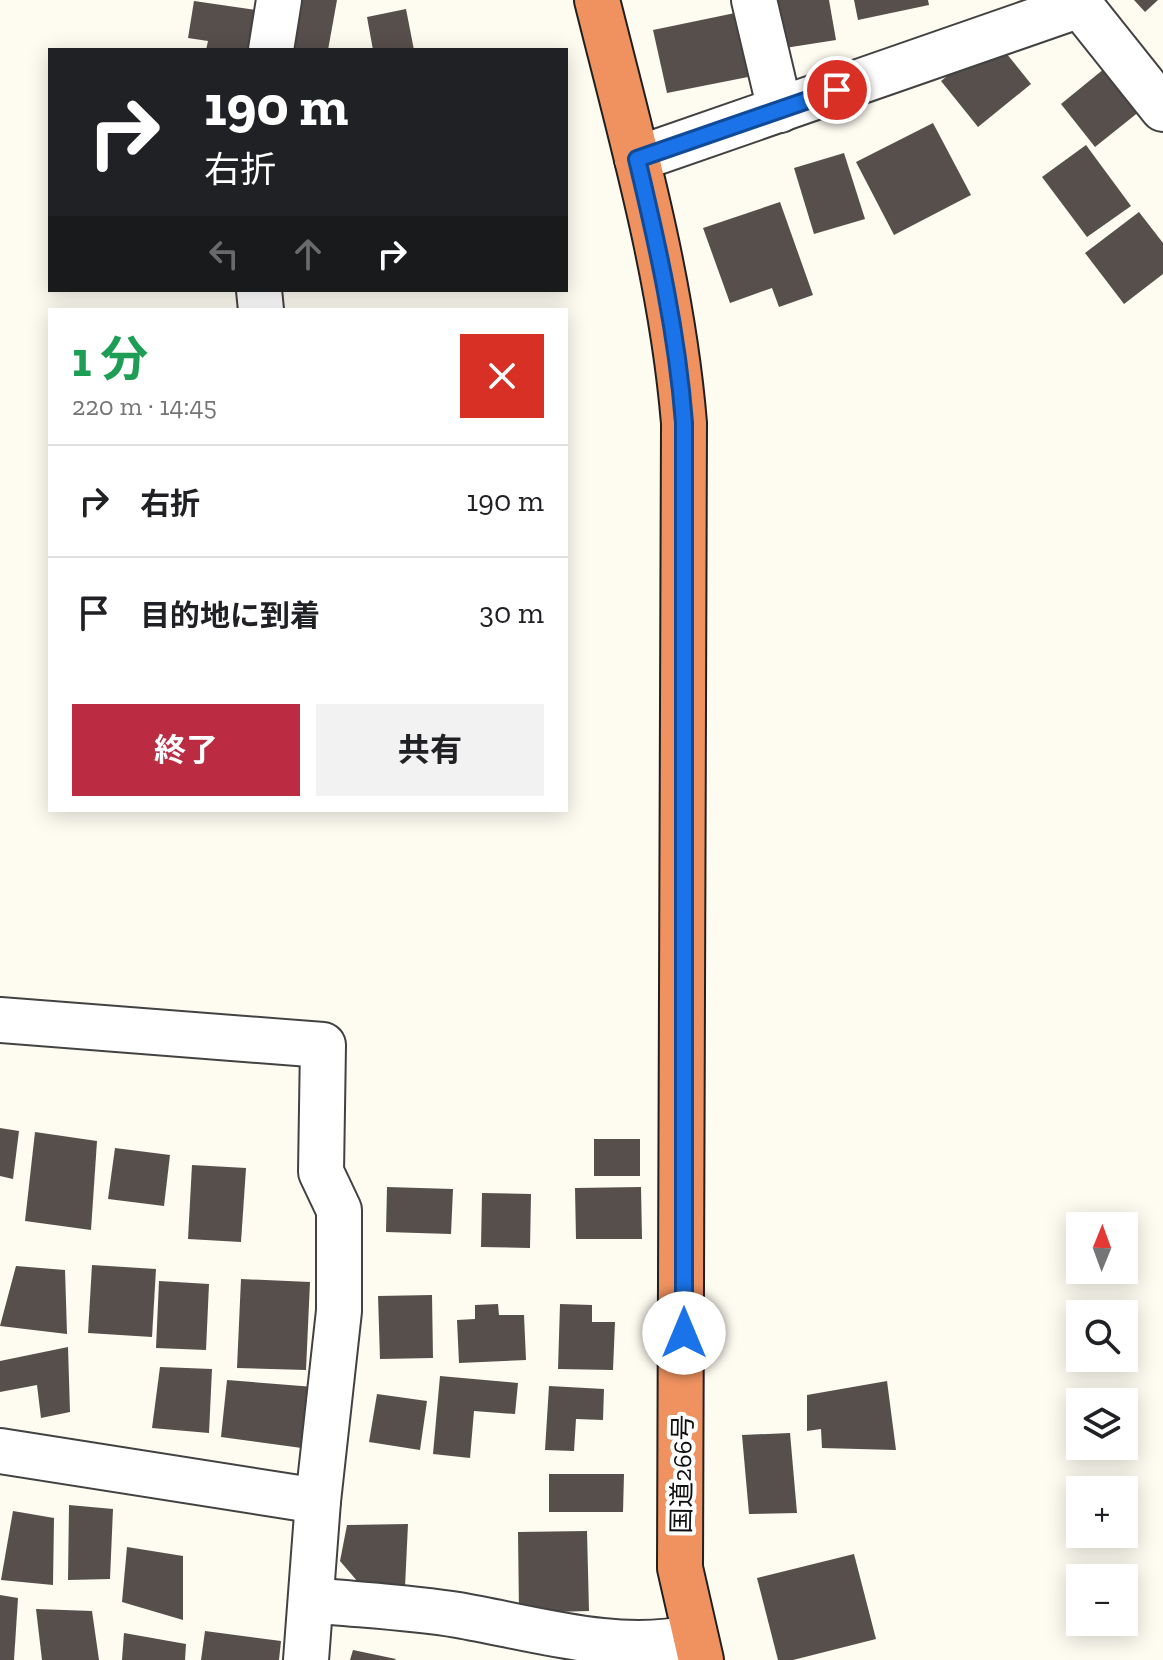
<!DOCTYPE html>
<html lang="ja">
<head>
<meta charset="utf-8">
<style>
  body { margin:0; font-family:"Zilla Slab","Noto Sans JP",serif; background:#f2f2f2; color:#202124; height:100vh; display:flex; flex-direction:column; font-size:30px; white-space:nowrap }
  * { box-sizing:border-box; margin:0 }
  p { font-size:26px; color:#757577 }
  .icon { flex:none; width:44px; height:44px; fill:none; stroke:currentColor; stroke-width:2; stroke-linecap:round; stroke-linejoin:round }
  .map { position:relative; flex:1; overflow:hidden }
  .panel { position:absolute; left:48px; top:308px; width:520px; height:504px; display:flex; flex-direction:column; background:#fff; border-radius:0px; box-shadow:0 4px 20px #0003 }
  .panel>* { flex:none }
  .hud { position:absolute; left:48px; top:48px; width:520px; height:244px; border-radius:0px; box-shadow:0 4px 20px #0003; background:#202124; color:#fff; overflow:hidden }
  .needle { width:52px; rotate:1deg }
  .fabs { position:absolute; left:1066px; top:1212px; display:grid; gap:16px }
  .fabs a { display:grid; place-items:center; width:72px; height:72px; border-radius:0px; background:#fff; box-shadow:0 4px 20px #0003; font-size:40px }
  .pin { position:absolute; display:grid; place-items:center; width:68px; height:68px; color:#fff; margin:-34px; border:4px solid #fff; border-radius:50%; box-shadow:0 2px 8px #0007 }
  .me { position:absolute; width:88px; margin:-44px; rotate:0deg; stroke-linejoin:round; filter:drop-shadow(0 0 6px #0008) }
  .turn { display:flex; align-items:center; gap:28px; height:168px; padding:0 24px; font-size:36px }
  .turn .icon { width:104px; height:104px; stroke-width:2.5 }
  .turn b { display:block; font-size:56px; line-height:68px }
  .lanes { display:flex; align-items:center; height:76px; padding:0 24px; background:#0003; justify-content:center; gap:40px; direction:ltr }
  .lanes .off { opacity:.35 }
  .round { display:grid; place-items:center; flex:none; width:84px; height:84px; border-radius:0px; background:#f2f2f2 }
  .head { display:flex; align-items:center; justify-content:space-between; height:136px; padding:0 24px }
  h1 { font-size:48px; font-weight:700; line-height:60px; color:#1e9e55 }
  .primary-button { display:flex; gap:16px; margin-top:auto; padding:16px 24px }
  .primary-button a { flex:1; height:92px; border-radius:0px; background:#bb2b41; color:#fff; font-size:32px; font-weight:700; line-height:92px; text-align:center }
  .primary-button a+a { background:#f2f2f2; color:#202124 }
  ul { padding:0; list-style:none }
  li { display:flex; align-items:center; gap:24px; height:112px; padding:0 24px; border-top:2px solid #e0e0e0 }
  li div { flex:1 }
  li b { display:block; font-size:30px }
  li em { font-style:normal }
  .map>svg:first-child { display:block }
  .building { fill:#574f4c }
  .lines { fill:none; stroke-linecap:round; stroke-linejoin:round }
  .street-casing { stroke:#424242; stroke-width:48 }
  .highway-casing { stroke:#202020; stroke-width:48 }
  .street { stroke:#fff; stroke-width:44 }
  .highway { stroke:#ef925f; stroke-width:44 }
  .route-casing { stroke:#114b97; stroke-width:20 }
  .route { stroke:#1a73e8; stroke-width:14 }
  .labels { text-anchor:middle; stroke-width:8; stroke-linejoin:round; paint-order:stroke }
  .street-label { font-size:26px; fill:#0f0f0f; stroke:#fff }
</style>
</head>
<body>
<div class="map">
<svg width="1163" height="1660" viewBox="0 0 1163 1660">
  <rect width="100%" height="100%" fill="#fefbf1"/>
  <g class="building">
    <path d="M298 0H337L328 50H289Z"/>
    <path d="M764 0H829L836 40 772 50Z"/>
    <path d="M854 0H928L929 5 858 20Z"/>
    <path d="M1134 0H1158L1145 12Z"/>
    <path d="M194 1 256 10 250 50H206L208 41 188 38Z"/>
    <path d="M406 9 414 50H373L367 17Z"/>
    <path d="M735 13 748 77 667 93 653 30Z"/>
    <path d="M994 38 1031 84 978 127 941 81Z"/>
    <path d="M1110 64 1145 107 1095 147 1061 104Z"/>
    <path d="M933 123 971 195 894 235 856 162Z"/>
    <path d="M1086 145 1131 206 1087 237 1042 177Z"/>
    <path d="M844 153 865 219 814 234 794 168Z"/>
    <path d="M780 202 813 295 779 307 772 288 730 303 703 228Z"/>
    <path d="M1139 212 1163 243V274L1124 304 1085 253Z"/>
    <path d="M0 1128 19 1131 13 1179 0 1176Z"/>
    <path d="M35 1132 97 1141 91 1230 25 1221Z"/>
    <rect x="594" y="1139" width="46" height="37"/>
    <path d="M115 1148 170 1155 164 1206 108 1199Z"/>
    <path d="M192 1165 246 1168 241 1242 188 1239Z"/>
    <path d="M387 1187 453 1189 451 1234 386 1232Z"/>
    <path d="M641 1187 642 1239H576L575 1188Z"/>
    <path d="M482 1193 531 1194 530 1248 481 1247Z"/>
    <path d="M92 1265 156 1269 152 1337 88 1333Z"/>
    <path d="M16 1266 65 1270 67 1334 0 1326Z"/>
    <path d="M241 1279 310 1282 306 1370 237 1368Z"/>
    <path d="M159 1281 209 1284 206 1350 156 1348Z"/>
    <path d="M432 1295 433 1358 380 1359 378 1296Z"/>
    <path d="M498 1304 499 1315H524L526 1360 459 1363 457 1320 475 1319V1305Z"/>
    <path d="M560 1304 592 1305V1322H615L613 1370 558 1369Z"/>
    <path d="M68 1347 70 1412 41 1418 37 1385 0 1392V1361Z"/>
    <path d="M160 1367 212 1369 209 1433 152 1428Z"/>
    <path d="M440 1376 518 1383 515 1414 474 1411 470 1458 433 1454Z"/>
    <path d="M227 1380 314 1387 309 1449 221 1437Z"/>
    <path d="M887 1381 896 1450 822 1448 821 1429 807 1431V1395Z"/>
    <path d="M549 1386 604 1389 603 1420 576 1419 574 1451 545 1450Z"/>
    <path d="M377 1394 427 1401 420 1450 369 1442Z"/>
    <path d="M790 1433 797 1513 749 1514 742 1435Z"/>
    <path d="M549 1474H624L623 1512H549Z"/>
    <path d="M69 1505 113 1509 110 1579 68 1580Z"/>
    <path d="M13 1511 54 1518 53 1585 1 1580Z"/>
    <path d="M408 1524 405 1587 358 1582 340 1561 347 1525Z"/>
    <path d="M587 1531 589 1611 519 1613 518 1532Z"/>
    <path d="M127 1547 183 1556V1620L122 1602Z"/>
    <path d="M854 1554 876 1639 793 1660H778L757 1578Z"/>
    <path d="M0 1595 18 1598 14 1660H0Z"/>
    <path d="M36 1609 92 1611 99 1660H42Z"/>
    <path d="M205 1631 281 1641 279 1660H201Z"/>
    <path d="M124 1633 186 1644 185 1660H122Z"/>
    <path d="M353 1650 396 1659 395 1660H350Z"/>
  </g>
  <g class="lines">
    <g class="street-casing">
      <g id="street">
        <path d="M754 0 780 110"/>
        <path d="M271 50 279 0"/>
        <path d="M637 159 1080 5 1163 109"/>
        <path d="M259 290 261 310"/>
        <path d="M0 1020 323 1045 321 1172 339 1210V1311L318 1501 306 1660"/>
        <path d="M0 1451 318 1501"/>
        <path d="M311 1600C360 1605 410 1607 458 1615 533 1628 618 1655 694 1637"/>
      </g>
    </g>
    <g class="highway-casing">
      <path id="highway" d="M597 0C632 140 672 279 684 423L680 1568 701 1660"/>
    </g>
    <use href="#street" class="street"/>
    <use href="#highway" class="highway"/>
  </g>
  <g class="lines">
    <g class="route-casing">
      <path id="route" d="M684 1333V423C677 332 658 247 637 159L837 90"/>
    </g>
    <use href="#route" class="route"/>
  </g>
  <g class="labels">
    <g class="street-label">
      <text transform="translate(682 1474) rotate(-89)" y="9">国道266号</text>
    </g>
  </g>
</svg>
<div class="fabs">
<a><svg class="needle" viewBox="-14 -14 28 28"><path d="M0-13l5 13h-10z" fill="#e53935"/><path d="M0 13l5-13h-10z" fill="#757577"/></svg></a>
<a><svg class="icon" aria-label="search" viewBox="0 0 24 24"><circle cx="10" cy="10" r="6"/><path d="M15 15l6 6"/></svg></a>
<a><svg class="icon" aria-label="layers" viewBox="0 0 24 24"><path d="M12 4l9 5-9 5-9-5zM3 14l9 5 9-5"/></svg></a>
<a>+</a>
<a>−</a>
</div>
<div class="pin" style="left:837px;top:90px;background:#d93025"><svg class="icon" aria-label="arrive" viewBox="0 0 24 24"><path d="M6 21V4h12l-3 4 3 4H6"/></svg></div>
<svg class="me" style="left:684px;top:1333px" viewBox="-20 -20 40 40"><circle r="19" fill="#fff"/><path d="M0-13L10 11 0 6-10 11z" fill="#1a73e8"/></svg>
<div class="hud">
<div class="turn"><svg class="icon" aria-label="right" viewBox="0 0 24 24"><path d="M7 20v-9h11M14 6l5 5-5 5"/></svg><div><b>190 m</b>右折</div></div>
<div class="lanes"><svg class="icon off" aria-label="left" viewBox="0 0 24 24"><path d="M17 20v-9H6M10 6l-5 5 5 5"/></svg><svg class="icon off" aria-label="ahead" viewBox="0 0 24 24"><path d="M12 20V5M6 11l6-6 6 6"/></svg><svg class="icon" aria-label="right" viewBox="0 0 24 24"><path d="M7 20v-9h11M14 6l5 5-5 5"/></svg></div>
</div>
<section class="panel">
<div class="head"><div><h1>1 分</h1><p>220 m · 14:45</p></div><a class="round" style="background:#d93025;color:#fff"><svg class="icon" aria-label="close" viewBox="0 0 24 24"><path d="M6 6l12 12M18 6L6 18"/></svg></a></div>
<ul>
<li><svg class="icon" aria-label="right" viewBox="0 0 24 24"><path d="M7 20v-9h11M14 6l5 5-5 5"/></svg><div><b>右折</b></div><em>190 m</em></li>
<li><svg class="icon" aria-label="arrive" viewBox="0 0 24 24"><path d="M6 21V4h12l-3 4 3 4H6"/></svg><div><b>目的地に到着</b></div><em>30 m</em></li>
</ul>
<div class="primary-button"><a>終了</a><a>共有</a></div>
</section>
</div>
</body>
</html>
